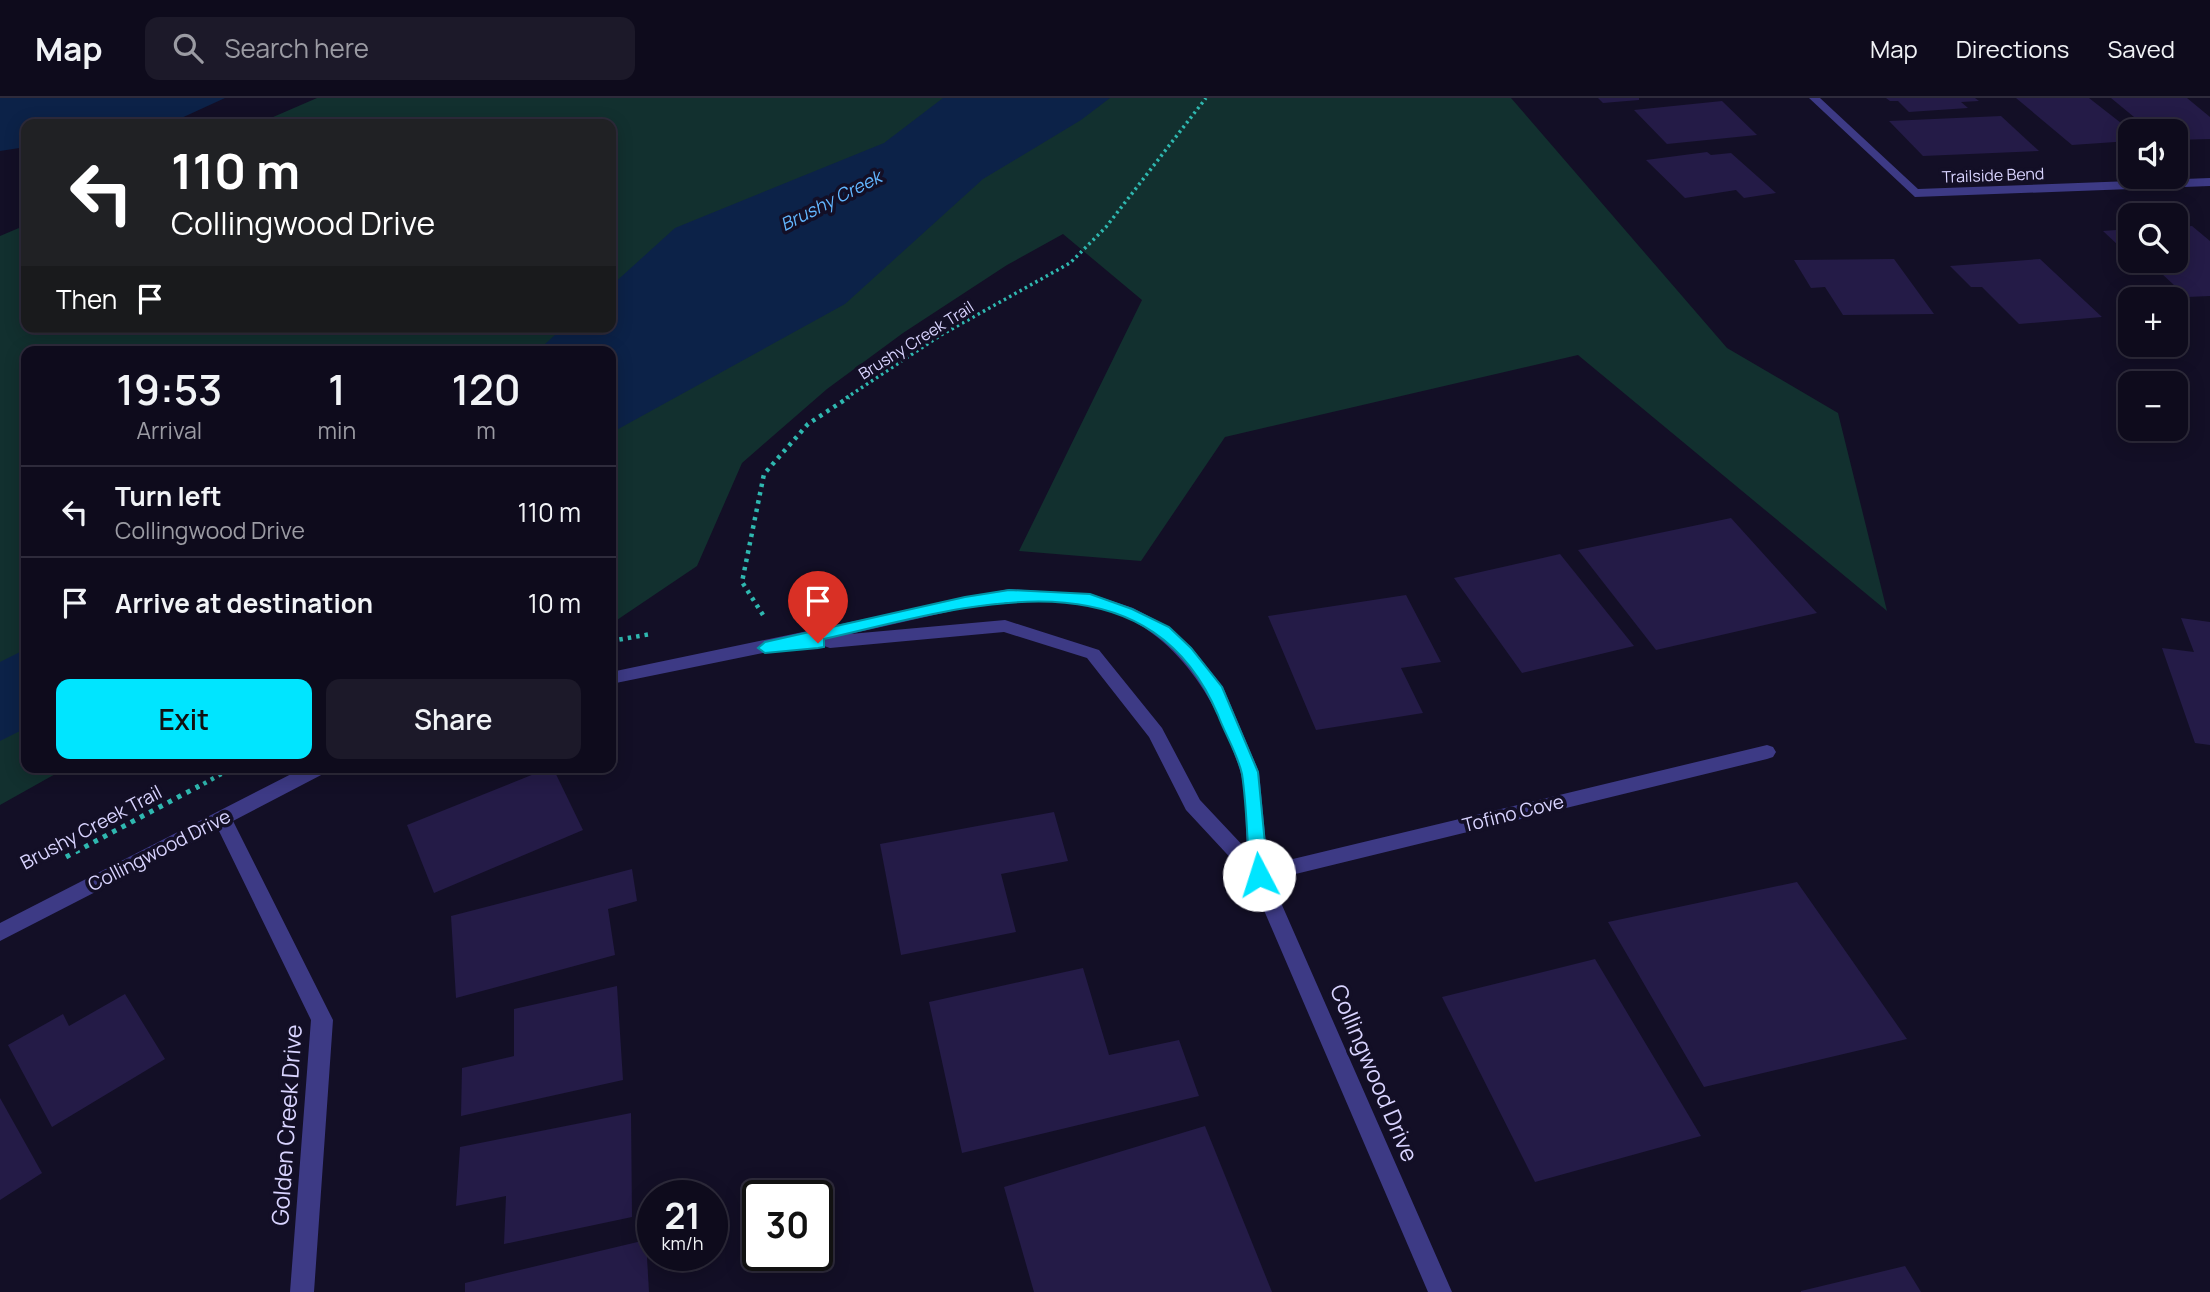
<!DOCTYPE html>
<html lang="en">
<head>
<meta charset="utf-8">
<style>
  body { margin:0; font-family:Manrope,sans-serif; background:#1c1929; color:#f1f3f6; height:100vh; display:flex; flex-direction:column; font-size:26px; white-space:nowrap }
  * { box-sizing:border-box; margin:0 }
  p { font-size:23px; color:#9b9ba3 }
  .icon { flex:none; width:38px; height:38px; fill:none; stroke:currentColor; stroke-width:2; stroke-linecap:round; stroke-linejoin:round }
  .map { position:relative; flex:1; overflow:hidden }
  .sheet { position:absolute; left:21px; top:248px; width:595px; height:427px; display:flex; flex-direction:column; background:#0e0b1c; border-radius:14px; box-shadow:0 4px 18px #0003,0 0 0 2px #2e2b3b }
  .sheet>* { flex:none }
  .hud { position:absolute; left:21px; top:21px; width:595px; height:214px; border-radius:14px; box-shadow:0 4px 18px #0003,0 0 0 2px #2e2b3b; background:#202124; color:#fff; overflow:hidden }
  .fabs { position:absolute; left:2118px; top:21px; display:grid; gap:14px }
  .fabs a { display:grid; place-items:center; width:70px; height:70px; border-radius:14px; background:#0e0b1c; box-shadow:0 4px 18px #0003,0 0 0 2px #2e2b3b; font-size:35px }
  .speed { position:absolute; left:637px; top:1082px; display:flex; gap:14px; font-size:35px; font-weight:700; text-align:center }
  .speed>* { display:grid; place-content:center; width:91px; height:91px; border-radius:50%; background:#0e0b1c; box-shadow:0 4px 18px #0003,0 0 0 2px #2e2b3b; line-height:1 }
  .speed small { font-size:18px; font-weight:400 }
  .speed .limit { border:4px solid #111; border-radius:10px; background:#fff; color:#111 }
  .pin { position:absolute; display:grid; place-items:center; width:60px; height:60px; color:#fff; margin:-72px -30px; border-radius:50% 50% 50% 0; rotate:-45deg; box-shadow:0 0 7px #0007 }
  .pin .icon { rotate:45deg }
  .me { position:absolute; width:77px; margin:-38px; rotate:355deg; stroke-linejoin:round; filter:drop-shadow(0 0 5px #0008) }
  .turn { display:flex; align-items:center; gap:24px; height:147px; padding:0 35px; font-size:32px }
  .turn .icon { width:91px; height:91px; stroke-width:2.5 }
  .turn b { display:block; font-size:49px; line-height:60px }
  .then { display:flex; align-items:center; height:66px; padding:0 35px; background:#0003; gap:14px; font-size:26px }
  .eta { display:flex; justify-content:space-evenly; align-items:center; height:119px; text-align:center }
  .eta b { font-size:42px; font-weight:600; line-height:49px }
  .button { display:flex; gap:14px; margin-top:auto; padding:14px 35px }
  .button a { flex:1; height:80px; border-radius:14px; background:#00e5ff; color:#111; font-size:28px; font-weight:600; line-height:80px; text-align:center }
  .button a+a { background:#1c1929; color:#f1f3f6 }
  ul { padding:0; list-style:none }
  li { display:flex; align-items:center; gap:21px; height:91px; padding:0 35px; border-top:2px solid #2e2b3b }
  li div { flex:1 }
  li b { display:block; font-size:26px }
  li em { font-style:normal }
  header { display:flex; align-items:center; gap:42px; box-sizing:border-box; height:98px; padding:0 35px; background:#0e0b1c; border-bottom:2px solid #2e2b3b }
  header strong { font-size:33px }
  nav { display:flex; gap:38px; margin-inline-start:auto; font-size:24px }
  .search { width:490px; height:63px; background:#1c1929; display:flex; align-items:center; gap:18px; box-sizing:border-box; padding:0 24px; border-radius:14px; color:#9b9ba3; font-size:26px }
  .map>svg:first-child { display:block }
  .green { fill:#12302f }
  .water { fill:#0c2248 }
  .building { fill:#241b47 }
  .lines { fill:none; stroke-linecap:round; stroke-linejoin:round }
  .path-far2 { stroke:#2fb8b0; stroke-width:3.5; stroke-dasharray:2.5 3.5; stroke-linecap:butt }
  .path-far1 { stroke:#2fb8b0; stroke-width:4.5; stroke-dasharray:3.5 5; stroke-linecap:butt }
  .path { stroke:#2fb8b0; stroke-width:5; stroke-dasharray:4.5 6; stroke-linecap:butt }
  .street { fill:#3d3a85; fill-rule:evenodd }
  .route { fill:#00e5ff; stroke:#0095a6; stroke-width:2 }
  .labels { text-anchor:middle; stroke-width:7; stroke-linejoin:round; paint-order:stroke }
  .far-street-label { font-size:16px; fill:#d9d4ff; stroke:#130f26 }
  .far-water-label { font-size:18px; font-style:italic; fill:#62b6ff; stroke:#130f26 }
  .street-label { font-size:19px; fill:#d9d4ff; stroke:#130f26 }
  .near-street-label { font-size:23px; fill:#d9d4ff; stroke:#130f26 }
</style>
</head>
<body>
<header>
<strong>Map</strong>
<div class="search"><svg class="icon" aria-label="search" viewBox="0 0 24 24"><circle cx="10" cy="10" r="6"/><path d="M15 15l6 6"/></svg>Search here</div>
<nav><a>Map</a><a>Directions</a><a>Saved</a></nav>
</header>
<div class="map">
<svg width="2210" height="1194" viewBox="0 0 2210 1194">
  <rect width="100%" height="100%" fill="#130f26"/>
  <path class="green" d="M317 0H1511L1727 250 1838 315 1887 513 1578 257 1225 339 1141 463 1019 453 1142 202 1063 136 1007 167 903 235 827 291 742 365 697 468 611 526V254H26V670H66L0 707V138L26 127V229H611V26H257Z"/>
  <g class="water">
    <path d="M0 0H225L177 22 159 26H26V49L0 53Z"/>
    <path d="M943 0H1110L1081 22 983 81 845 206 611 335V254H536L564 229H611V188L675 130 884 45Z"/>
    <path d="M26 551V630L0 643V564Z"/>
  </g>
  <g class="building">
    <path d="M1598 0H1639V2L1603 5Z"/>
    <path d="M1886 0H1975L1979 3 1961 4 1968 10 1909 14 1898 3H1890Z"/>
    <path d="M2016 0H2089L2130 32V43L2072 47Z"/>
    <path d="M2111 0H2187L2210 19V41L2175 42V33H2151Z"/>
    <path d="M1722 3 1757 37 1667 46 1634 12Z"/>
    <path d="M2001 18 2039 53 1923 58 1889 23Z"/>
    <path d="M1707 54 1711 57 1731 55 1776 95 1744 100 1736 92 1685 100 1646 62Z"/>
    <path d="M2192 128 2210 143V198L2187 199 2148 163H2175V129Z"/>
    <path d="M2130 131V147L2119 148 2103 133Z"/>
    <path d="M1894 161 1934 216 1843 217 1825 189 1811 190 1794 162Z"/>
    <path d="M2040 161 2102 219 2019 226 1982 189H1971L1950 168Z"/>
    <path d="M1731 420 1817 515 1656 552 1578 452Z"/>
    <path d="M1560 456 1634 548 1522 575 1454 480Z"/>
    <path d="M1406 497 1441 564 1401 570 1423 615 1316 632 1268 518Z"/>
    <path d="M2181 520 2210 524V647L2195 645 2162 550 2194 554Z"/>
    <path d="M549 670H553L583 732 434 795 407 727Z"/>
    <path d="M1054 714 1068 763 1001 776 1016 834 901 857 880 746Z"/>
    <path d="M632 771 637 803 608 811 615 857 456 900 451 818Z"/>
    <path d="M1797 784 1907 941 1704 989 1608 824Z"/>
    <path d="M1595 861 1701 1038 1535 1084 1442 899Z"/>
    <path d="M1083 870 1109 957 1179 942 1199 998 962 1055 929 904Z"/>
    <path d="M617 888 623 982 461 1018 462 970 514 958V911Z"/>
    <path d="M125 896 165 961 52 1029 8 947 63 916 69 928Z"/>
    <path d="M0 1000 42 1075 0 1102Z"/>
    <path d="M631 1015 632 1119 504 1146 506 1098 456 1108 460 1049Z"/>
    <path d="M1205 1028 1272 1194H1034L1004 1089Z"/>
    <path d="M646 1142 649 1194H465V1185Z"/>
    <path d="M1905 1168 1921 1194H1801V1193Z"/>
  </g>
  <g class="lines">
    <path class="path-far2" d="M846 300 941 237 1070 165 1106 129 1206 0"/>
    <g class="path-far1">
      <path d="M763 517 742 484 764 376 808 326 849 299"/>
      <path d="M611 543 651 536"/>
      <path d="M196 690 232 670"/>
    </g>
    <path class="path" d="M66 759 199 688"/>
    <g class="street">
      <path d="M1809 0H1820L1918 91 2210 80V88L1915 99Z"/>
      <path d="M1009 491 1091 496 1133 510 1169 529 1192 550 1223 589 1259 674 1268 767 1767 647 1773 649 1776 654 1773 659 1767 661 1271 782 1452 1194H1428L1251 782 1186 712 1149 639 1087 560 1004 534 830 550 824 548 822 543 611 586V574ZM1009 503C1033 503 1060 501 1084 506 1169 521 1216 596 1240 672 1247 696 1245 727 1247 752L1200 702 1162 630 1099 552 1005 522 850 536 965 510Z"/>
      <path d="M303 670H328L325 675 233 723 333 922 314 1194H290L311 922 218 731 0 843V825Z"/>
    </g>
  </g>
  <path class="route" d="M1009 492 1090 496 1132 511 1169 529 1191 550 1222 589 1258 674 1268 777 1265 782 1259 784 1250 777C1247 744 1247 709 1242 676 1238 657 1225 636 1218 617 1146 447 961 510 824 541V549L818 550 765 555 758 550 765 544 965 499Z"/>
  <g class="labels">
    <g class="far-street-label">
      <text transform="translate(1993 77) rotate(-2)" y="6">Trailside Bend</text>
      <text transform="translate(916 242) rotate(-32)" y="6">Brushy Creek Trail</text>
    </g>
    <g class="far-water-label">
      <text transform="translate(831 103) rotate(-27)" y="6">Brushy Creek</text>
    </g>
    <g class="street-label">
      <text transform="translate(1513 715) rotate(-14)" y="7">Tofino Cove</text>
      <text transform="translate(91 729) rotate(-28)" y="7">Brushy Creek Trail</text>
      <text transform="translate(159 752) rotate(-27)" y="7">Collingwood Drive</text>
    </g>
    <g class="near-street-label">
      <text transform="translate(1374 975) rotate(67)" y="8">Collingwood Drive</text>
      <text transform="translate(287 1027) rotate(-86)" y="8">Golden Creek Drive</text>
    </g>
  </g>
</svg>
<div class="fabs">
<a><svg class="icon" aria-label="sound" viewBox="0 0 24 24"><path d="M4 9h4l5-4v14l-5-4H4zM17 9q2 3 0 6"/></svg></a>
<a><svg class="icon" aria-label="search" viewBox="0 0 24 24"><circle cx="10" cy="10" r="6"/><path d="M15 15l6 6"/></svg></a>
<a>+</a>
<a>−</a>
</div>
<div class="speed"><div>21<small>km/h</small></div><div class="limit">30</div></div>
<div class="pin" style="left:818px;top:545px;background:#d93025"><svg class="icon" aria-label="arrive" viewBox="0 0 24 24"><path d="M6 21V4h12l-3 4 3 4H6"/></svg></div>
<svg class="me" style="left:1259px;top:777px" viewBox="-20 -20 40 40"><circle r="19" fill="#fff"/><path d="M0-13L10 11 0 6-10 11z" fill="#00e5ff"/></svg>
<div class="hud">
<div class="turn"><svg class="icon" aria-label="left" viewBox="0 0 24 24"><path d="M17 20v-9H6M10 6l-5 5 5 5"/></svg><div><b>110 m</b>Collingwood Drive</div></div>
<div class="then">Then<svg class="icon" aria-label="arrive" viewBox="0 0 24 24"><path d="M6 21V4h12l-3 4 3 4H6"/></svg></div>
</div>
<section class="sheet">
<div class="eta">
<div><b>19:53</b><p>Arrival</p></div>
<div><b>1</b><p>min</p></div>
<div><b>120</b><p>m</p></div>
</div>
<ul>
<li><svg class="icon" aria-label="left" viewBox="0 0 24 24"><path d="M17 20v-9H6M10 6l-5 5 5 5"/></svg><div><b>Turn left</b><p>Collingwood Drive</p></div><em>110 m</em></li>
<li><svg class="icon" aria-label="arrive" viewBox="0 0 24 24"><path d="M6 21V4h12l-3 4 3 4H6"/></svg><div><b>Arrive at destination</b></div><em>10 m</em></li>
</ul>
<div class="button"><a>Exit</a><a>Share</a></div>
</section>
</div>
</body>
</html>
